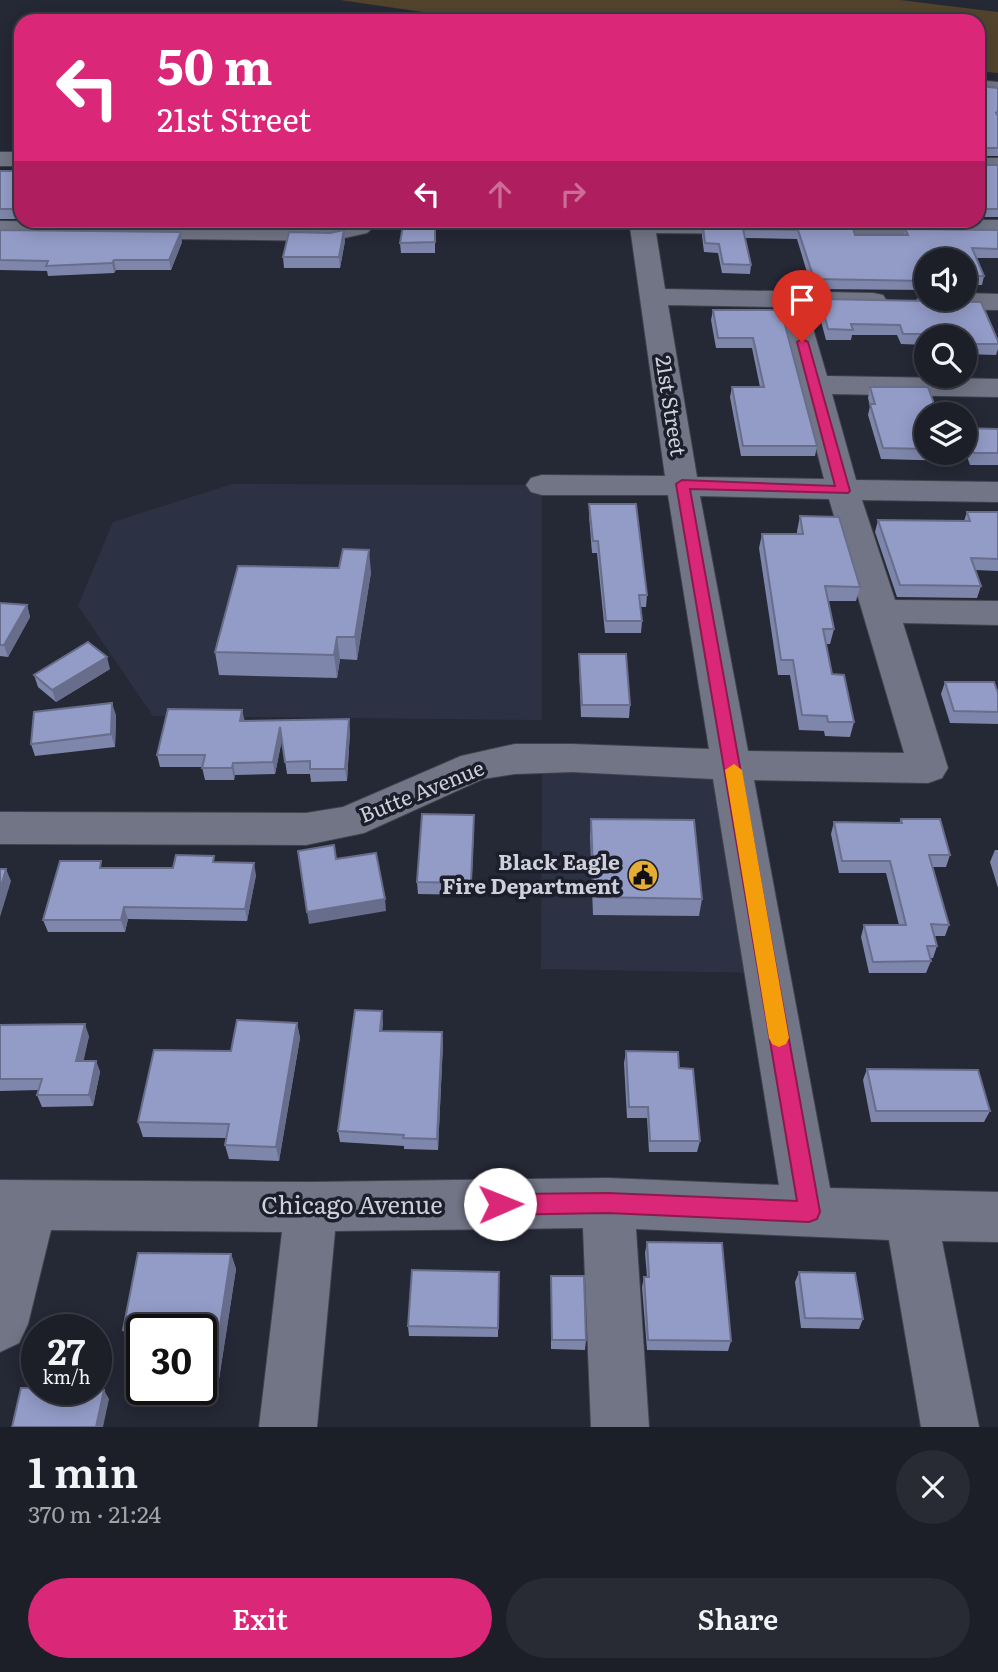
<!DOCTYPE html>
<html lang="en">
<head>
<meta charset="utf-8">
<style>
  body { margin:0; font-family:Literata,serif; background:#292b34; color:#f1f3f6; height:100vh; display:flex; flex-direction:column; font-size:26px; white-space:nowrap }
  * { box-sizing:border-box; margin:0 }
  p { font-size:23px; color:#a0a2a8 }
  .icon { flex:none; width:38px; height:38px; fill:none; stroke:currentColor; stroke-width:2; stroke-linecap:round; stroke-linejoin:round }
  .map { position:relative; height:1427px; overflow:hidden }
  .side { display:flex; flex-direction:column; background:#1c1e28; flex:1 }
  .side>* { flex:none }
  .hud { position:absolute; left:14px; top:14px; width:971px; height:214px; border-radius:21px; box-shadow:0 4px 18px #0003,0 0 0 2px #3a3c45; background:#db2777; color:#fff; overflow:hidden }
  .fabs { position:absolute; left:914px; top:248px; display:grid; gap:14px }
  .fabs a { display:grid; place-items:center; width:63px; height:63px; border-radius:50%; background:#1c1e28; box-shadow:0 4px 18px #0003,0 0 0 2px #3a3c45; font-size:35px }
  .speed { position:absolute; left:21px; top:1314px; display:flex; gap:14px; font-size:35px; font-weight:700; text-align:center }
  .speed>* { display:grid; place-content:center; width:91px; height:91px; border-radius:50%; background:#1c1e28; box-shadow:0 4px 18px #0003,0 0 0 2px #3a3c45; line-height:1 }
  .speed small { font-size:18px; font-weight:400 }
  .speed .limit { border:4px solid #111; border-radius:10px; background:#fff; color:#111 }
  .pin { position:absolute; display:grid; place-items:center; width:60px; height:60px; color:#fff; margin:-72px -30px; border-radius:50% 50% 50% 0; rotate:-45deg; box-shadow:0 0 7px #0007 }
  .pin .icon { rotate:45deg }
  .me { position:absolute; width:77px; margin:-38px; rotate:89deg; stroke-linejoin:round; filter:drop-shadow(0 0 5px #0008) }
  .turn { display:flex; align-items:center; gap:24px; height:147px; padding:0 28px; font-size:32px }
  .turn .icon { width:91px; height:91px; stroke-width:2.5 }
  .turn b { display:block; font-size:49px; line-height:60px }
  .lanes { display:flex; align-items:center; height:66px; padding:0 28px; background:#0003; justify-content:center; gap:35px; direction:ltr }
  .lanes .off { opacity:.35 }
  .round { display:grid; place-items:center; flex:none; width:74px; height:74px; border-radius:37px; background:#292b34 }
  .summary { display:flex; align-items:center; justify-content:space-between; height:119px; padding:0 28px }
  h1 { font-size:42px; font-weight:600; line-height:52px }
  .button { display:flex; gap:14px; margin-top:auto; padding:14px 28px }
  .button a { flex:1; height:80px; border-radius:42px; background:#db2777; color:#fff; font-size:28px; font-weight:600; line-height:80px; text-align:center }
  .button a+a { background:#292b34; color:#f1f3f6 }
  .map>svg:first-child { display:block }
  .built { fill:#2d3144 }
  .green { fill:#52442c }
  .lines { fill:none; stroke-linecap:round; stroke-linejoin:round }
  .minor-casing { stroke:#40434d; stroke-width:2 }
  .minor { fill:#727585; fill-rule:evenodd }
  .wall { fill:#7e86ab }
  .shaded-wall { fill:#676d8b }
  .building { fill:#939cc7; stroke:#676d8b; stroke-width:2 }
  .route { fill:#db2777; stroke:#8e194d; stroke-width:2 }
  .slow { fill:#f59e0b }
  .labels { text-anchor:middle; stroke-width:7; stroke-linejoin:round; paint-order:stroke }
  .street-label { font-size:21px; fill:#cfd1da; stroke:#1c1e2b }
  .poi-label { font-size:21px; font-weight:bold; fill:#cfd1da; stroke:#1c1e2b; text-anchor:end }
  .near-street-label { font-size:24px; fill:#cfd1da; stroke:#1c1e2b }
</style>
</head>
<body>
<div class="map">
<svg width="998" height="1427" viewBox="0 0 998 1427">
  <rect width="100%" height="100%" fill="#252835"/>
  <g class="built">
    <path d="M232 484 542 485V720L153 716 78 606 113 522Z"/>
    <path d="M542 759 733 765 768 973 541 969Z"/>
  </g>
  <path class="green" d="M340 0H900L998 12V73L978 71V21H484Z"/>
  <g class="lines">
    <g class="minor-casing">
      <g id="minor">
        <path d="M978 80 998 82V94L978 92Z"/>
        <rect x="0" y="152" width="21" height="14"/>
        <rect x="978" y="158" width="20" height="14"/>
        <path d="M352 220H381L367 233 331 241 0 237V221L331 225Z"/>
        <path d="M629 220H998V236L656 233 665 289 873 293 883 295 887 301 883 307 873 309 807 308 827 376 998 379V397L832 394 856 480 998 482V502L862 500 895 600 998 601V625L903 623 948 768 942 778 928 783 754 780 830 1188 998 1192V1242L942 1241 979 1427H921L889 1240 636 1229 649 1427H591L583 1228 335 1231 317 1427H259L282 1232 51 1230 28 1324 19 1343 0 1352V1180L311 1182 608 1178 779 1185 713 779 572 772 515 774 483 779 364 833 306 845 0 844V812L306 813 343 807 461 756 515 744H572L709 749 668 495H542L531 492 526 485 531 478 542 475 665 476ZM668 305 780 307 824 479 697 477ZM700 496 829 499 904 753 748 751Z"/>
        <path d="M964 293 998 294V310L930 309 920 307 916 301 920 295 926 294V299H964Z"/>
      </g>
    </g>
    <use href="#minor" class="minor"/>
  </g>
  <g class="wall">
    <path d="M980 86 998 88V156H978Z"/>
    <rect x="978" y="165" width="20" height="52"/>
    <rect x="0" y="171" width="21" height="48"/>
    <path d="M252 220H339L331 222 252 221Z"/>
    <path d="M435 220V253H401L400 243Z"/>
    <path d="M703 227 853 228 855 235H904L905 229 998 230V258H976L984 276 982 285H970L969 291H964V261H926V290L812 289 797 239 745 238 751 265 750 274 722 273 718 253 704 252 702 236Z"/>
    <path d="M0 230 182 242 171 270H116L114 273 48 276 47 271 0 270Z"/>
    <path d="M345 241 340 268H284L283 257Z"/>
    <path d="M820 299 998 341V349L996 355 964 354V338H926V345L901 344 897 335H852L851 340H826L818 310Z"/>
    <path d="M713 310H781L817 446 815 456H741L730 397 732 387H760L752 348H716L711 320Z"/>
    <path d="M870 387 926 415V453H956L954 461 881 459 868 415 870 406 868 398Z"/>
    <path d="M964 428 998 429V465H970L964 448Z"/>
    <path d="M589 504 647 595 646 607H640L642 621 641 633H605L597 553H592L589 516Z"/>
    <path d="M967 512H998V571L975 570 981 586 977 598 897 597 875 532 878 520 964 521Z"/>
    <path d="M800 516 860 587 856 601H828L834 629 830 644H826L832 674 854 722 850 737 825 736 824 731 799 730 790 675H778L759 548 762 534H797V531Z"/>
    <path d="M371 572 357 660 340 659 337 678 219 675 215 652Z"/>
    <path d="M0 603 27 605 30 617 8 657 0 656Z"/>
    <path d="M579 654 630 705 629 718 581 717 579 666Z"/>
    <path d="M110 669 56 702 38 687 34 675Z"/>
    <path d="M945 682 998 693V724L950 723 941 694Z"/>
    <path d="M116 715 115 747 35 756 31 744Z"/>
    <path d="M245 721 350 731 347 781 311 782 310 774H287L282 740 275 774 235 775 234 780H205L202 767H160L157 755Z"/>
    <path d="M591 819 702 899 699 916 593 915 590 836Z"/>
    <path d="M901 819 950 855 946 867H932L949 925 945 936H935L937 946 933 958H930L931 961 926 973H869L861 937 864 925H899L886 873H839L831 834 834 822 899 823Z"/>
    <path d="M474 827 471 895 418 894 417 882Z"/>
    <path d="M995 850H998V888L990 862Z"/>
    <path d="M216 862 256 875 247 921 128 919 125 932H48L43 920 103 868H173Z"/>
    <path d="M383 1022 382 1031 442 1032 443 1043 438 1150 404 1149V1146L340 1142 338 1131Z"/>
    <path d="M297 1023 300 1038 279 1161 229 1159 225 1145 226 1138 143 1137 138 1122 231 1051Z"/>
    <path d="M0 1025 89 1036 83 1061H96L100 1072 93 1106 42 1107 37 1095 39 1090 0 1091Z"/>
    <path d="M626 1051 679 1068 700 1141 697 1152H649L647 1118H627L624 1063Z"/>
    <path d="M867 1069 990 1111 984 1122H871L863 1080Z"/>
    <path d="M647 1242 731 1341 728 1351 647 1350 642 1287 644 1277H647L645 1253Z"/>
    <path d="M231 1254 236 1269 219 1379 201 1378V1330H142V1344H129L123 1330Z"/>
    <path d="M499 1272 498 1337 409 1336 408 1326Z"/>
    <path d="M799 1272 863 1319 859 1329 801 1328 795 1282Z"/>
    <path d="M551 1276 586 1340 585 1350 551 1349Z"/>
  </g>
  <g class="shaded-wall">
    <path d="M344 230 345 241 340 268 339 257Z"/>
    <path d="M181 232 182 242 171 270 169 260Z"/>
    <path d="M114 260 116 270 114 273 112 263Z"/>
    <path d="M369 550 371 572 357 660 355 637Z"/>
    <path d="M27 605 30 617 8 657 4 645Z"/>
    <path d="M337 637 340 659 337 678 334 655Z"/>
    <path d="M107 657 110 669 56 702 52 690Z"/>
    <path d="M112 703 116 715 115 747 111 734Z"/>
    <path d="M242 710 245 722 240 721Z"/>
    <path d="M349 719 350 731 347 781 345 769Z"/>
    <path d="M280 727 282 739 275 774 273 762Z"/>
    <path d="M233 763 235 775 234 780 232 768Z"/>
    <path d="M474 815V827L471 895V883Z"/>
    <path d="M254 863 256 875 247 921 245 909Z"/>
    <path d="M6 869 11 881 0 917V890Z"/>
    <path d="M385 899 386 911 309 924 307 912Z"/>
    <path d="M124 907 128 919 125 932 121 920Z"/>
    <path d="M382 1011 383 1022 381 1042 380 1031Z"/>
    <path d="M297 1023 300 1038 279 1161 276 1147Z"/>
    <path d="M85 1024 89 1036 81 1073 76 1061Z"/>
    <path d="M442 1032 443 1043 438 1150 437 1139Z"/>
    <path d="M96 1061 100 1072 93 1106 89 1095Z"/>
    <path d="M231 1254 236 1269 219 1379 214 1365Z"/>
    <path d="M104 1390 109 1399 103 1427H96Z"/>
  </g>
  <g class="building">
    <path d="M978 83 980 86 998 88V111L996 113 998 116V148H978Z"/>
    <rect x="978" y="165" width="20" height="44"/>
    <rect x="0" y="171" width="21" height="38"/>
    <path d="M404 220H435V242L400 243Z"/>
    <path d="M703 227 853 228 855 235H908L905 229 998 230V249L972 248 984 276H969L971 281 964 282V283V261H926V281L814 279 798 230 743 229 751 265 723 264 719 244 705 243Z"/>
    <path d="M0 230 181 232 169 260H114L112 263 46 266 48 261 0 260Z"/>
    <path d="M344 230 339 257H283L289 232 330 233Z"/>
    <path d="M820 299 981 302 998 341V344H964V338H938L937 334H903L900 325 851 324 853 330 828 329Z"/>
    <path d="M713 310H781L817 446H743L732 387H764L753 338H718Z"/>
    <path d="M870 387H928L938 415H926V449L883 448 870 404H875Z"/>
    <path d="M964 428 998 429V453H974Z"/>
    <path d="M589 504H636L647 595H639L642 621H606L598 541H593Z"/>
    <path d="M967 512H998V559L971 558 981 586 900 585 878 520 970 521Z"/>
    <path d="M800 516 839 517 860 587 825 586 834 629H823L832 674 844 675 854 722H828L827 716 802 715 793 660H781L762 534H803Z"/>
    <path d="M343 549 369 550 355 637H337L334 655 215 652 238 566 339 568Z"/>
    <path d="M0 603 27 605 4 645H0Z"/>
    <path d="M88 642 107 657 52 690 34 675Z"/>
    <path d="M579 654H626L630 705H582Z"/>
    <path d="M945 682H994L998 693V712L954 711Z"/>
    <path d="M112 703 111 734 31 744 34 712Z"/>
    <path d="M168 709 242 710 240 721 349 719 345 769H310V761L285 762 280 727 273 762 233 763 232 768H202L205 755H157Z"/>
    <path d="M422 814 474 815 471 883 417 882Z"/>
    <path d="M591 819 694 820 702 899 594 897Z"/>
    <path d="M901 819H940L950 855H929L949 925 931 924 937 946H927L931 961 873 962 864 925H906L890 861H842L834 822 902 823Z"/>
    <path d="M334 845 336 859 376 853 385 899 307 912 298 851Z"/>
    <path d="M176 855 214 856 213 862 254 863 245 909 124 907 121 920H43L60 861H101L100 868H173Z"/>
    <path d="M0 869H6L0 890Z"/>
    <path d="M355 1010 382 1011 380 1031 442 1032 437 1139 403 1138 404 1135 338 1131Z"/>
    <path d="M237 1020 297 1023 276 1147 225 1145 229 1124 138 1122 154 1050 231 1051Z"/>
    <path d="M85 1024 76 1061H96L89 1095H37L42 1079H0V1025Z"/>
    <path d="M626 1051 678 1052 679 1068 693 1069 700 1141H650L648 1107H629Z"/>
    <path d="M867 1069 978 1070 990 1111H876Z"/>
    <path d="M647 1242 722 1243 731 1341 648 1340 644 1277H649Z"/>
    <path d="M138 1253 231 1254 214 1365H201V1330H123Z"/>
    <path d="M412 1270 499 1272 498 1328 408 1326Z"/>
    <path d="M799 1272 855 1273 863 1319 805 1318Z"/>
    <path d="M551 1276H584L586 1340H552Z"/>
    <path d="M21 1388H37V1390H104L96 1427H12Z"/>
  </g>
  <path class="route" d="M802 339 808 342 850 491 848 493 690 489 820 1212 817 1219 809 1222 608 1213 500 1215 493 1212 490 1204 493 1197 500 1194 608 1193 797 1201 676 484 682 480 835 486 797 342Z"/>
  <path class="slow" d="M734 764 742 770 789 1038 786 1044 779 1047 772 1044 769 1038 725 770Z"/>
  <defs>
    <g id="civic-disc" transform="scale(1.575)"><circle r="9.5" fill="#e6ad36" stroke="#1c1e2b"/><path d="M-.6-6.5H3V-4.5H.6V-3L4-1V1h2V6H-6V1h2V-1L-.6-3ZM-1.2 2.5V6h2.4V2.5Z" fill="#111"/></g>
  </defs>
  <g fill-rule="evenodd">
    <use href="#civic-disc" x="643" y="875"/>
  </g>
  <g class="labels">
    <g class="street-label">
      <text transform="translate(670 406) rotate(81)" y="7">21st Street</text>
      <text transform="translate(422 792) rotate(-22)" y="7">Butte Avenue</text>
    </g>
    <g class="poi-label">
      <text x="620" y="870">Black Eagle<tspan x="620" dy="24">Fire Department</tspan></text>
    </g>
    <g class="near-street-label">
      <text x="352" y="1214">Chicago Avenue</text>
    </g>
  </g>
</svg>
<div class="fabs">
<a><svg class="icon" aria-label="sound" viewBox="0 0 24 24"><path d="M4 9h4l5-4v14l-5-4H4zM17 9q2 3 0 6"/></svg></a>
<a><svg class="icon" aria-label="search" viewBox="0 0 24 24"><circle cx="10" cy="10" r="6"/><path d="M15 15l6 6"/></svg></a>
<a><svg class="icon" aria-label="layers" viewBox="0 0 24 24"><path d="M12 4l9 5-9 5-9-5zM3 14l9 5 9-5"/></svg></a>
</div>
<div class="speed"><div>27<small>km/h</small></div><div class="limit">30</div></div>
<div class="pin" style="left:802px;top:342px;background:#d93025"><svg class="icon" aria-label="arrive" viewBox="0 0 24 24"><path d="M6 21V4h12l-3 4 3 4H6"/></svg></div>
<svg class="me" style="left:500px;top:1204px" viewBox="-20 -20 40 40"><circle r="19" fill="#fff"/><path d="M0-13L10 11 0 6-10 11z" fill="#db2777"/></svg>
<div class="hud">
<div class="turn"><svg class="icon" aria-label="left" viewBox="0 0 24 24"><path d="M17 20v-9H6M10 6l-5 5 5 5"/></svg><div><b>50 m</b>21st Street</div></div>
<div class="lanes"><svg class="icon" aria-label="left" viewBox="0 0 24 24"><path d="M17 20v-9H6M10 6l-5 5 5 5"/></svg><svg class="icon off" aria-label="ahead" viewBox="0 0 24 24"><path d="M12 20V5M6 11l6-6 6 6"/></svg><svg class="icon off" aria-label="right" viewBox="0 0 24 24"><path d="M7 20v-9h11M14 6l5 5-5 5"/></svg></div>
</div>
</div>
<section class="side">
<div class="summary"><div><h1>1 min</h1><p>370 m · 21:24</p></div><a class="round"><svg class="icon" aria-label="close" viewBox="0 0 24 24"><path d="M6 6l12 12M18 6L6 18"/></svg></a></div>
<div class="button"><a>Exit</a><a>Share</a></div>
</section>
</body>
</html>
